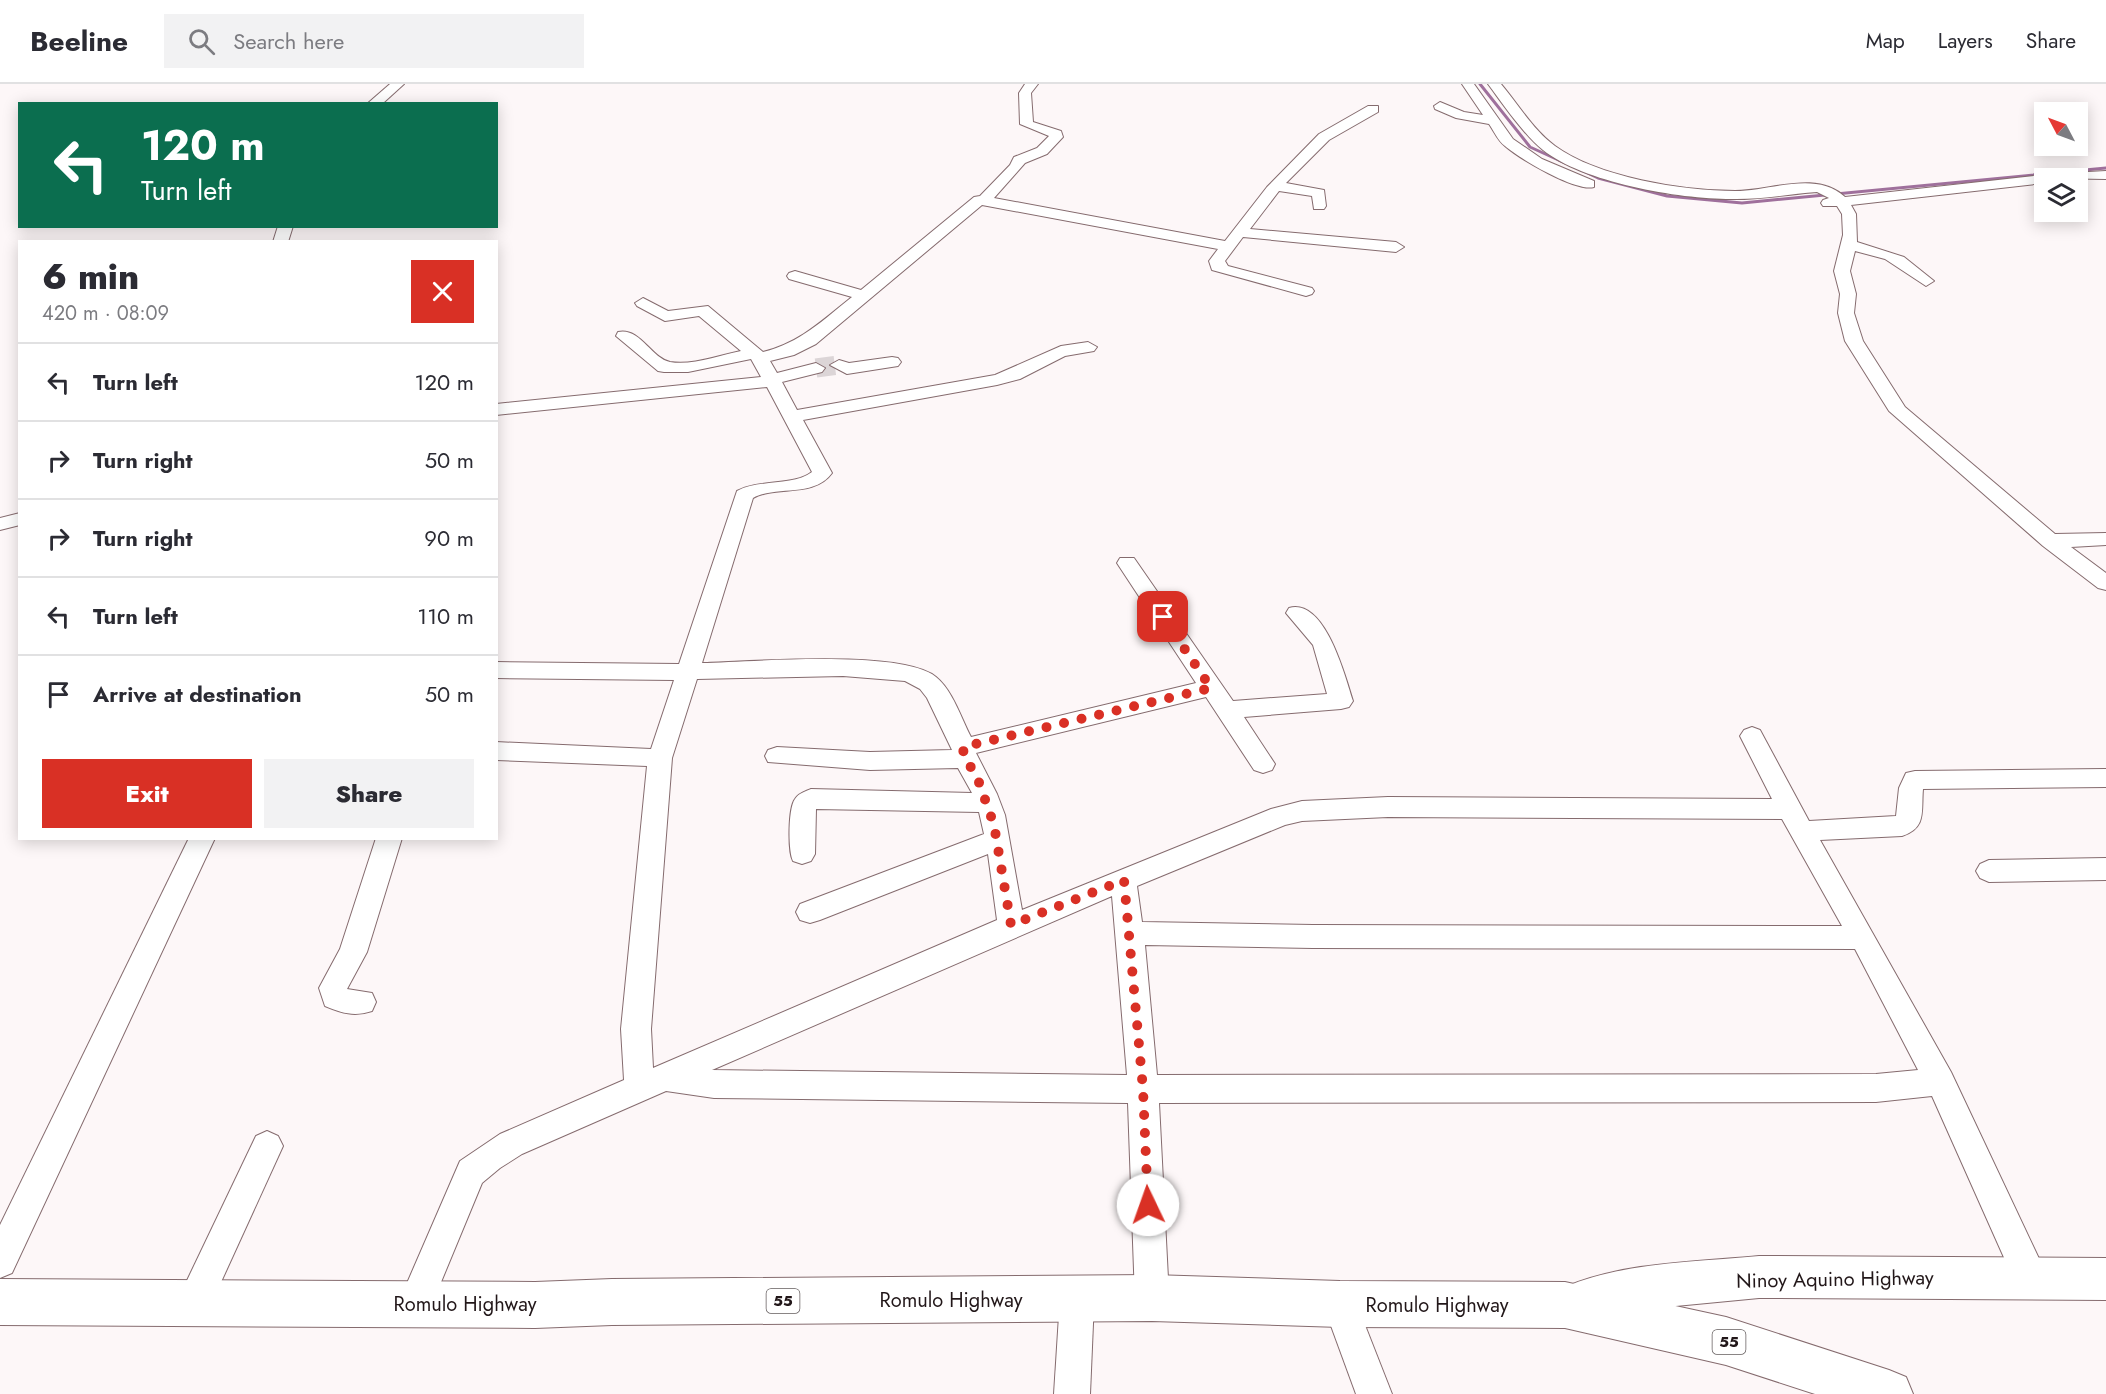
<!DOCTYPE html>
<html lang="en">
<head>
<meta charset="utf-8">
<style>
  body { margin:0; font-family:Jost,sans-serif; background:#f2f2f3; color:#2b2b33; height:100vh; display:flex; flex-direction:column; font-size:22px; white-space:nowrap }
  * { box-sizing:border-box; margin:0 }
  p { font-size:20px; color:#7c7c81 }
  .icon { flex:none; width:33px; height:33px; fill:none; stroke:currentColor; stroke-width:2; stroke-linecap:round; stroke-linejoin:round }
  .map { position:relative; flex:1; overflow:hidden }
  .drawer { position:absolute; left:18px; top:156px; width:480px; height:600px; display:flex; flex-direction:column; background:#fff; border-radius:0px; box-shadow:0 3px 15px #0003 }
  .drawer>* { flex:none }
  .top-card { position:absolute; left:18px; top:18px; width:480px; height:126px; border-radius:0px; box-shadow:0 3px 15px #0003; background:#0b6e4f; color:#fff; overflow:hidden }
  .needle { width:39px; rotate:311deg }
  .tools { position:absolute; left:2034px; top:18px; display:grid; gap:12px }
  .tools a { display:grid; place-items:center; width:54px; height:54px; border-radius:0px; background:#fff; box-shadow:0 3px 15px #0003; font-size:30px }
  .pin { position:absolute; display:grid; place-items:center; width:51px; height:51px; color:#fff; margin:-26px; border-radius:12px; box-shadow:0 3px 9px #0006 }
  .me { position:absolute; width:66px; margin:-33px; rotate:357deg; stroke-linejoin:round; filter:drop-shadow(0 0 4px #0008) }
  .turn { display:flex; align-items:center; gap:21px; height:126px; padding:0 24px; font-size:27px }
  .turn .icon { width:78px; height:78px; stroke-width:2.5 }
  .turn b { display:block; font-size:42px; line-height:51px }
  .round { display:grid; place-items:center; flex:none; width:63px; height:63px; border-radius:0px; background:#f2f2f3 }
  .overview { display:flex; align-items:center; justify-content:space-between; height:102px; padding:0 24px }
  h1 { font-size:36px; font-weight:800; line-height:45px }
  .primary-button { display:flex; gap:12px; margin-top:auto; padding:12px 24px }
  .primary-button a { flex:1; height:69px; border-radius:0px; background:#d93025; color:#fff; font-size:24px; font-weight:800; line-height:69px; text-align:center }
  .primary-button a+a { background:#f2f2f3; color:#2b2b33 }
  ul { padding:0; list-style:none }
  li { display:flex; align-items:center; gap:18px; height:78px; padding:0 24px; border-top:2px solid #e1e1e2 }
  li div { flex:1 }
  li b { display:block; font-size:22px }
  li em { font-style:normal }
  header { display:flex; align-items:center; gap:36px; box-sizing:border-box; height:84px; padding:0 30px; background:#fff; border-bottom:2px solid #e1e1e2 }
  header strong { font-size:28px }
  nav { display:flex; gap:33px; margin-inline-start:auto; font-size:21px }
  .search { width:420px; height:54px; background:#f2f2f3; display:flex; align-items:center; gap:15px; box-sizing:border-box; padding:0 21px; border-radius:0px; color:#7c7c81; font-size:22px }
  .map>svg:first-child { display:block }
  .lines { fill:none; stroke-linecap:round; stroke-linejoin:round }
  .stream { stroke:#9f709c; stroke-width:3 }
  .minor-tunnel { stroke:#dcd5d7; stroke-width:19; stroke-dasharray:19 9; stroke-linecap:butt }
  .minor-casing { stroke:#856b6e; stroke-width:2 }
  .major-casing { stroke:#856b6e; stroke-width:2 }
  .highway-casing { stroke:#856b6e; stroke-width:2 }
  .minor { fill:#fff; fill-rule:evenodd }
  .major { fill:#fff; fill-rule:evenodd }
  .highway { fill:#fff; fill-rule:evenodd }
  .route { stroke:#d93025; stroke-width:10; stroke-dasharray:0 18 }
  .labels { text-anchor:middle; stroke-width:6; stroke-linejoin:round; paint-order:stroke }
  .shield { fill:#fff; stroke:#645d5e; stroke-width:1.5 }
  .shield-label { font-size:15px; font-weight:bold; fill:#221719 }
  .near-street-label { font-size:20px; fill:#221719; stroke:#fff }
</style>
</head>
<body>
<header>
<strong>Beeline</strong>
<div class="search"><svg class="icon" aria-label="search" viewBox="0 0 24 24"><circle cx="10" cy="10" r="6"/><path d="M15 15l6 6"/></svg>Search here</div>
<nav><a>Map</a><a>Layers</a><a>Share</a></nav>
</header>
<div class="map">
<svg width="2106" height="1310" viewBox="0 0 2106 1310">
  <rect width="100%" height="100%" fill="#fdf7f8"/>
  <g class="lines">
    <g class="stream">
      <path d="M1480 0 1530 63 1565 79"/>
      <path d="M1581 86 1598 94 1667 112 1742 119 2106 84"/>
    </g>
    <path class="minor-tunnel" d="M816 284 839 281"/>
    <g class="minor-casing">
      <g id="minor">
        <path d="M390 0H404L382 20H367Z"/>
        <path d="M1025 0H1038L1031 9 1033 38 1061 47 1063 53 1047 70 1025 79 994 114 1225 157 1267 103 1319 50 1368 22H1378V28L1329 56 1286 99 1324 106 1326 122 1324 125H1314L1312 112 1279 107 1250 145 1396 158 1404 163 1396 168 1243 153 1225 177 1228 182 1312 204 1314 207 1312 210 1306 212 1212 186 1209 177 1218 165 982 121 816 260 794 271 770 277 777 289 816 279 825 284 822 288 782 298 797 326 995 291 1061 262 1088 258 1097 263 1094 267 1065 272 1020 295 997 301 803 336 832 389C814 414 777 401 753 414L702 579C750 578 902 565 936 593 953 607 961 634 971 653L1196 599 1117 479 1120 474H1134L1233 617 1327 610 1313 561 1286 529 1289 524C1325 514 1345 592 1353 617L1349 623 1341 625 1244 633 1275 680 1272 686 1263 689 1254 686 1206 613 976 669 997 710 1005 731 1022 826 1271 725 1302 717 1388 713 1772 715 1740 652 1744 646 1752 643 1760 646 1809 737 1896 732 1899 704 1906 689 1915 687 2106 685V703L1923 705C1921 727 1927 744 1902 752L1820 756 1951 988 2042 1181 2047 1193 2042 1205 2030 1210 2018 1205 1932 1012 1876 1018 1159 1019 1169 1214 1164 1226 1152 1231 1140 1226 1135 1214 1128 1019 714 1014 666 1007 522 1070 500 1084 482 1099 427 1232 415 1237 403 1232 398 1220 460 1077 500 1050 624 996 621 945 647 682 496 676V658L651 665 674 596 496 594V578L679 580 737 407C759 395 794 402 812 388L767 303 496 331V320L761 293 751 275 688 288H664L658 287 616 252 618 248C640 243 651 274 670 278 692 282 720 271 741 267L699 232 665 237 637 222 635 219 643 214 668 227 708 222 763 268C800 259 823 236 852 213L789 195 787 192 789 189 795 187 861 206 974 113 980 112 1010 81 1014 73 1037 64 1049 52 1020 40 1019 9ZM843 592 905 597 920 605 927 614 952 666 870 668 777 663 768 666 765 672 768 678 870 686 958 684 972 709 811 705C804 708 799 709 795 715 788 724 788 768 793 777L802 780 811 777 815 770 816 725 979 728 984 750 800 820 796 828 800 836 810 839 820 836 988 770 997 836 653 984 651 945 672 674 697 595ZM1388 733 1782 735 1842 842 1313 841 1142 838 1137 802 1285 741 1302 737ZM1112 812 1127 991 712 986ZM1145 861 1313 864 1855 865 1918 986 1876 990 1157 991Z"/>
        <path d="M1462 0H1474L1513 55 1542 75 1594 97V103C1576 108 1520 75 1505 62 1498 57 1494 47 1489 40L1456 34 1435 25 1434 22 1440 18 1464 28 1483 31Z"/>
        <path d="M1488 0H1501C1518 20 1533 46 1555 62 1597 93 1683 107 1735 107 1771 107 1816 86 1845 113L2051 90 2106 87V95L2044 94V99L1851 121 1856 130 1857 158 1904 173 1934 197 1926 202 1885 175 1855 167 1850 187 1856 210 1854 229 1863 257 1905 323 2055 450 2106 449V461L2071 463 2106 489V506L2098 504 2043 462 1889 327 1845 257 1838 229 1840 210 1834 187 1843 151 1842 130 1837 122H1823L1821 119 1823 116 1829 114 1817 108C1791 110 1763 115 1736 115 1683 116 1584 99 1543 66 1524 51 1503 20 1488 0Z"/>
        <path d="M278 142H293L288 158H273Z"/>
        <path d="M892 273 898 274 901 278 898 282 847 290 830 281 839 276 849 279Z"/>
        <path d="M20 429V441L0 446V434Z"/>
        <path d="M189 754H215L12 1189 0 1194V1141Z"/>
        <path d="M376 754H402L367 868 347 905 372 909 376 918 372 927C354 933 342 929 325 922L319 904 340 865Z"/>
        <path d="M2106 774V796L1989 798 1980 794 1976 787 1980 780 1989 776Z"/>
        <path d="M267 1047 278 1052 283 1062 206 1231 194 1236 182 1231 177 1219 182 1207 256 1052Z"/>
        <path d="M1077 1199 1089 1204 1094 1216 1090 1310H1054L1060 1216 1065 1204Z"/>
        <path d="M1340 1203 1352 1208 1392 1310H1356L1323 1220 1328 1208Z"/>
      </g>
    </g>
    <g class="major-casing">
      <path id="major" d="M1759 1172 2106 1174V1216L1759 1214 1655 1224 1580 1239 1565 1233 1559 1218 1565 1203C1624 1178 1696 1178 1759 1172Z"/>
    </g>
    <g class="highway-casing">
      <path id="highway" d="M1152 1191 1340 1197 1565 1198 1726 1233 1889 1286 1906 1293 1913 1310H1815L1726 1281 1565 1244 1340 1243 1152 1237 612 1241 535 1244 0 1241V1195L535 1198 612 1195Z"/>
    </g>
    <use href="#minor" class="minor"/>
    <use href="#major" class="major"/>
    <use href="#highway" class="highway"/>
  </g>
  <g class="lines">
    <path class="route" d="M1148 1121 1143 1005 1124 796 1011 841 994 741 976 690 964 674 963 663 1211 604 1163 533"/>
  </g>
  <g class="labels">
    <g class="shield">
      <rect x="766.5" y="1205" width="33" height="24" rx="4.5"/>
      <rect x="1712.5" y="1246" width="33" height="24" rx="4.5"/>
    </g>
    <g class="shield-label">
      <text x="783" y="1222">55</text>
      <text x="1729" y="1263">55</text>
    </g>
    <g class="near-street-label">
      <text transform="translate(1835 1195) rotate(-1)" y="7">Ninoy Aquino Highway</text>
      <text x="951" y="1223">Romulo Highway</text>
      <text x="465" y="1227">Romulo Highway</text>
      <text x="1437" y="1228">Romulo Highway</text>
    </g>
  </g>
</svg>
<div class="tools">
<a><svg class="needle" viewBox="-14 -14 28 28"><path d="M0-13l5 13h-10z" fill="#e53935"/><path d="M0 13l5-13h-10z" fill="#7c7c81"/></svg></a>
<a><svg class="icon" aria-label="layers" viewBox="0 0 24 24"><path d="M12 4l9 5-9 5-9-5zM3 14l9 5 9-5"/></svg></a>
</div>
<div class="pin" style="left:1163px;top:533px;background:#d93025"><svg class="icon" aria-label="arrive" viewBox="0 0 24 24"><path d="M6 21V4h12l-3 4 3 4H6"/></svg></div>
<svg class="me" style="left:1148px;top:1121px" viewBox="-20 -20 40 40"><circle r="19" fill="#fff"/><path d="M0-13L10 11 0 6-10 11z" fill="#d93025"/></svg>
<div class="top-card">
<div class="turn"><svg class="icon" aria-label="left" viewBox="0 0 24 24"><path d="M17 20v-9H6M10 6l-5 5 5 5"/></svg><div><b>120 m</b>Turn left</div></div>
</div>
<section class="drawer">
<div class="overview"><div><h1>6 min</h1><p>420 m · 08:09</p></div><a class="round" style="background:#d93025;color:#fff"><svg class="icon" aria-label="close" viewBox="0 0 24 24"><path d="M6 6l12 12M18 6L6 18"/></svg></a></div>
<ul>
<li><svg class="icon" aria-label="left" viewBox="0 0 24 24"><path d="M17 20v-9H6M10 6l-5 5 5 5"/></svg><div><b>Turn left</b></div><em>120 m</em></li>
<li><svg class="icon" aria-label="right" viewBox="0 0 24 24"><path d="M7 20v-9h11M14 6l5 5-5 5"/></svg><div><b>Turn right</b></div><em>50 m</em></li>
<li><svg class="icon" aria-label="right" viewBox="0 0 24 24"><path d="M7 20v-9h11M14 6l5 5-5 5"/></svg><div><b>Turn right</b></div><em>90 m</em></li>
<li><svg class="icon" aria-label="left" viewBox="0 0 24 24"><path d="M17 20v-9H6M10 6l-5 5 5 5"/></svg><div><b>Turn left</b></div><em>110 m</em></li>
<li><svg class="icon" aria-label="arrive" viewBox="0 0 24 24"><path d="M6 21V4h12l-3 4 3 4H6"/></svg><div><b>Arrive at destination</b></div><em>50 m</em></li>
</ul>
<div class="primary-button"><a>Exit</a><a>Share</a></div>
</section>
</div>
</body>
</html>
